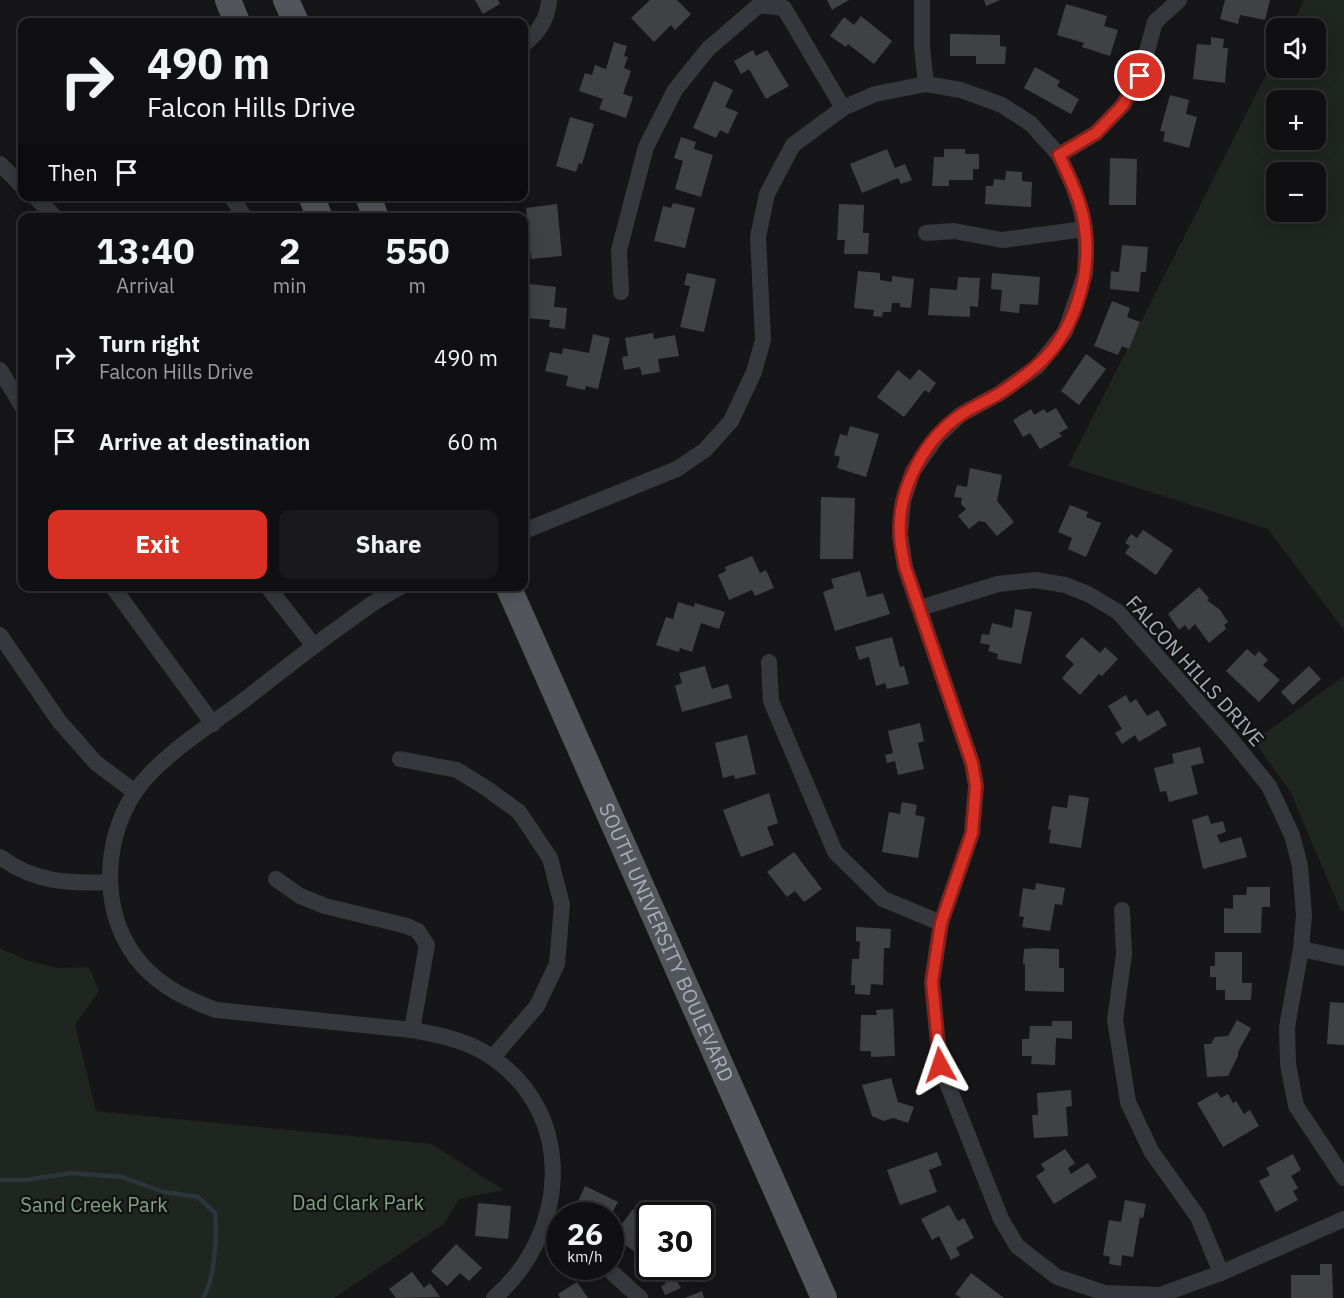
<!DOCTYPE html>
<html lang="en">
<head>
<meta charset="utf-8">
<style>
  body { margin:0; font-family:"IBM Plex Sans",sans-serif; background:#19191b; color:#f1f3f6; height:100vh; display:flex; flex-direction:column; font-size:22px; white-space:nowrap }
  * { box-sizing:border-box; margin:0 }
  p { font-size:20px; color:#9c9d9f }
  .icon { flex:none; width:33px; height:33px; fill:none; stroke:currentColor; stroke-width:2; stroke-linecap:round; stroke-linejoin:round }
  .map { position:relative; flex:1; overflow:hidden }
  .panel { position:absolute; left:18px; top:213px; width:510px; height:378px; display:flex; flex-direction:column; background:#101012; border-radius:12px; box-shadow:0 3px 15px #0003,0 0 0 2px #303032 }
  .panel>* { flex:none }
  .top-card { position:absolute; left:18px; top:18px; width:510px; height:183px; border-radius:12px; box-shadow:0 3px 15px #0003,0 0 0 2px #303032; background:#101012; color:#f1f3f6; overflow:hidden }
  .controls { position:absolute; left:1266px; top:18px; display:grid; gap:12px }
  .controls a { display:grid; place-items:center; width:60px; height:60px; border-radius:12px; background:#101012; box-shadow:0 3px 15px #0003,0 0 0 2px #303032; font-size:30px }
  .speed { position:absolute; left:546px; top:1202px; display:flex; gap:12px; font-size:30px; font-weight:700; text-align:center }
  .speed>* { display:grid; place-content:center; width:78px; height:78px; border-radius:50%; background:#101012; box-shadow:0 3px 15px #0003,0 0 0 2px #303032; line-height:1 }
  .speed small { font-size:15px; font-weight:400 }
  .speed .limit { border:3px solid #111; border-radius:9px; background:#fff; color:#111 }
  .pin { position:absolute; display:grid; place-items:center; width:51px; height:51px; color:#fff; margin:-26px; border:3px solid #fff; border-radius:50%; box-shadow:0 2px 6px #0007 }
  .me { position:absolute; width:66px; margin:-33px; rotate:355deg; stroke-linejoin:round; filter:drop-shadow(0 0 4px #0008) }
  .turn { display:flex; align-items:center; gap:21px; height:126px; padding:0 30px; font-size:27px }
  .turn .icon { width:78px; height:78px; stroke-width:2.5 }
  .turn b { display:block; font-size:42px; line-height:51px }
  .then { display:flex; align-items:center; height:57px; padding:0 30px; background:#0003; gap:12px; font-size:22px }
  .eta { display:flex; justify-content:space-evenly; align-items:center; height:102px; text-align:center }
  .eta b { font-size:36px; font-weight:800; line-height:42px }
  .button { display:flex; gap:12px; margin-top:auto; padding:12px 30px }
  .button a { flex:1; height:69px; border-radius:12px; background:#d93025; color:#fff; font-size:24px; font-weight:800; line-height:69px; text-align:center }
  .button a+a { background:#19191b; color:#f1f3f6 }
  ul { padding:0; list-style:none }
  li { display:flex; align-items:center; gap:18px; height:84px; padding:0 30px }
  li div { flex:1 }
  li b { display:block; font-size:22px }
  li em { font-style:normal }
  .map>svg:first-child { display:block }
  .green { fill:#1e261f; fill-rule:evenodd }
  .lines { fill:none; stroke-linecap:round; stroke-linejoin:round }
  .stream { stroke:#2c353c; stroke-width:4.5 }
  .building { fill:#404145 }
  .street { stroke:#37383d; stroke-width:16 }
  .primary { stroke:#53555c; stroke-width:26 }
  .route-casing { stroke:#8d1f18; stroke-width:15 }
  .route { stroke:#d93025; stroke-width:10 }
  .labels { text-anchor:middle; stroke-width:4.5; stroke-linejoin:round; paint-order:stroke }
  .street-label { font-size:20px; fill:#a8adb8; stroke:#111113 }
  .park-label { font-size:20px; fill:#7fa381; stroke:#111113 }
</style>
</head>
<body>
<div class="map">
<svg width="1344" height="1298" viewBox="0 0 1344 1298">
  <rect width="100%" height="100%" fill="#161618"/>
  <g class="green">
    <path d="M1304 0H1344V630L1268 529 1068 466 1276 55V68H1316V28H1290ZM1276 100H1316V140H1276ZM1276 172H1316V212H1276Z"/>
    <path d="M1344 676V912L1340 909 1291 793 1254 741Z"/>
    <path d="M0 948 26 960 57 968 89 967 99 991 75 1025 96 1111 431 1144 504 1190 459 1199 444 1224 334 1298H0Z"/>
  </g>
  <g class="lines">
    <path class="stream" d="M0 1180H26L71 1173 122 1177 164 1192 198 1197 215 1213C217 1236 215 1279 203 1298"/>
  </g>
  <g class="building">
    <path d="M475 0H498L500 4 483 14Z"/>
    <path d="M650 0H677L691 14 675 30 671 25 654 42 631 18Z"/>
    <path d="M827 0H849L832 10Z"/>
    <path d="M984 0H1000L986 6Z"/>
    <path d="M1225 0H1270L1265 20 1240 15 1238 24 1220 19Z"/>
    <path d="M1066 4 1107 16 1104 26 1118 30 1110 56 1082 47 1084 43 1057 35Z"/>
    <path d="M861 16 892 41 874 64 848 44 846 47 830 36 844 17 854 25Z"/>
    <path d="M437 18V22H416V19Z"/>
    <path d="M950 34 1000 35V46L1006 47 1005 64H976V56H950Z"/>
    <path d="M1211 37 1224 39 1223 48H1228L1225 83 1193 79 1197 44 1211 45Z"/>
    <path d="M614 42 627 46 624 56 628 57 624 68 631 71 623 94 633 97 626 118 599 109 603 99 579 91 585 73 592 75 595 65 606 69Z"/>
    <path d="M753 50 756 56 767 50 789 86 766 99 749 69 741 74 734 61Z"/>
    <path d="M1035 67 1060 81 1057 86 1079 99 1071 114 1024 88Z"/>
    <path d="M714 81 733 90 725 107 738 112 728 134 720 130 716 138 693 128Z"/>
    <path d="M1170 95 1189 100 1186 114 1197 117 1189 148 1163 141 1165 132 1160 131Z"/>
    <path d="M570 117 594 124 582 164 579 163 576 172 556 166Z"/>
    <path d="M681 137 696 142 694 149 713 155 701 197 675 189 683 161 674 158Z"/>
    <path d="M887 149 895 168 905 164 912 180 901 184 898 178 862 193 850 164Z"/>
    <path d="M944 149H965V154H979V169H973V180H949V186H932L934 157H944Z"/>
    <path d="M1110 158 1137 159 1136 205H1109Z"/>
    <path d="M1006 171 1022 172V181L1032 182 1031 207 985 204 986 186H993L994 179 1005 180Z"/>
    <path d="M673 203 695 208 685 248 654 241 663 206 671 208Z"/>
    <path d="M557 204 562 256 531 259 526 208Z"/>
    <path d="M839 204 864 205 863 233H869L868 254H844L845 240H837Z"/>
    <path d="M1122 245 1148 247 1146 272H1141L1139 292 1110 289 1111 271 1119 272Z"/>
    <path d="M858 271 880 273V280L892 282V276L914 279 911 308 900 307V303H892L891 312H883L882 317 873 316 874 310 854 308Z"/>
    <path d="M687 273 716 279 704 332 680 327 690 286 684 285Z"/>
    <path d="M992 273 1040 277 1038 305 1020 304 1019 313 1000 311 1002 290 991 289Z"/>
    <path d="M958 277 980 278 978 307 970 306V317L928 315 930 288 957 290Z"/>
    <path d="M530 284 556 287 554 307 567 308 565 329 549 327 550 320 524 318V293H529Z"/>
    <path d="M1112 301 1130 308 1127 317 1140 322 1129 349 1122 346 1118 355 1094 346Z"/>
    <path d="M653 333 654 339 675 335 679 356 658 359 660 372 642 375 640 367 624 370 622 357 628 356 625 338Z"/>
    <path d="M593 334 610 338 598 389 586 386 585 390 566 386 568 376 545 371 550 352 562 354 563 348 589 353Z"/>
    <path d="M1086 354 1106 369 1079 405 1061 391Z"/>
    <path d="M919 369 936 383 929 393 925 390 904 417 877 397 898 370 910 380Z"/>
    <path d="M1056 408 1068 428 1059 433 1062 436 1040 449 1030 433 1023 437 1013 420 1031 409 1034 415 1044 409 1047 413Z"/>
    <path d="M850 426 879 434 866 477 837 468 840 457 834 455 840 434 847 436Z"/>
    <path d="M970 468 1002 475 997 501 1014 522 997 536 985 522 979 521 969 529 958 516 966 509 961 504 962 498 954 497 957 485 967 487Z"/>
    <path d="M821 497 855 498 853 559H820Z"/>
    <path d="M1070 505 1088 512 1086 517 1101 523 1086 557 1068 549 1072 538 1058 532Z"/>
    <path d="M1143 530 1173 550 1156 575 1125 553 1130 546 1125 543 1131 534 1137 538Z"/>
    <path d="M752 556 760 573 766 570 774 588 755 596 752 590 729 600 718 575 726 571 725 567Z"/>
    <path d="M860 571 867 597 883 593 890 614 835 631 823 592 834 588 831 579Z"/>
    <path d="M1199 587 1209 598 1207 600 1220 610 1228 622 1224 625 1226 629 1209 643 1195 624 1189 630 1185 625 1179 630 1168 614Z"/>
    <path d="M678 602 694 607 695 603 725 612 719 629 701 623 692 652 680 648 679 652 656 645 666 617 673 619Z"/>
    <path d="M1015 609 1032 612 1021 664 997 659 998 654 988 651 990 645 980 643 982 634 989 635 992 623 1012 628Z"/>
    <path d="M892 637 900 667 904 666 909 684 887 689 885 683 876 686 869 657 859 660 855 647Z"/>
    <path d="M1082 637 1100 653 1105 647 1118 659 1102 676 1099 674 1080 695 1062 678 1074 664 1065 656Z"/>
    <path d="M1247 649 1255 656 1259 651 1268 660 1263 665 1280 680 1259 702 1226 671Z"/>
    <path d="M705 666 712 689 728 684 732 698 682 712 675 686 682 683 679 673Z"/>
    <path d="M1309 666 1321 679 1293 705 1281 692Z"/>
    <path d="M1126 695 1130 703 1136 699 1147 716 1158 710 1167 725 1139 742 1135 735 1122 744 1115 733 1122 729 1108 706Z"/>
    <path d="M920 723 924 741 918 743 924 769 898 775 895 761 887 763 885 755 893 753 888 731Z"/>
    <path d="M747 735 756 774 735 779 734 775 723 778 715 743Z"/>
    <path d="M1200 747 1204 763 1191 766 1198 794 1169 802 1166 791 1160 792 1154 768 1174 763 1172 754Z"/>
    <path d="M769 793 778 823 767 827 774 845 741 857 723 810Z"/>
    <path d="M1069 795 1089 798 1081 848 1049 843 1051 830 1048 829 1052 806 1067 808Z"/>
    <path d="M902 802 917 805 915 815 925 817 918 858 882 852 889 812 900 814Z"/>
    <path d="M1208 815 1211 824 1223 821 1226 832 1217 835 1220 843 1241 837 1247 857 1203 869 1192 820Z"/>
    <path d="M794 852 822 889 804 902 795 891 787 897 767 872Z"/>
    <path d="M1036 883 1065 888 1062 905 1055 904 1050 931 1022 927 1024 917 1019 916 1023 888 1035 890Z"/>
    <path d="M1247 887H1270V907H1262L1261 933H1224V908L1233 909V895H1246Z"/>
    <path d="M856 927 891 929 890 948H884L883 985 871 984 870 995 855 994V985H851L852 959H859L860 942 856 941Z"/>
    <path d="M1035 948 1059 949V968H1064V992L1025 991V964H1023L1024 949Z"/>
    <path d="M1215 952H1242V983H1252L1251 1000H1225V990H1216V977H1210V966H1215Z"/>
    <path d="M1330 1002 1344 1003V1045L1327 1044Z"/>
    <path d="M893 1009 895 1056 871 1057V1051H860L861 1015H877L876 1010Z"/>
    <path d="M1237 1020 1251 1028 1238 1052V1056L1228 1076 1207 1077 1204 1044H1211L1215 1037 1228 1036Z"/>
    <path d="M1052 1021H1072V1039L1056 1038 1055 1065 1031 1064 1032 1056H1022V1039H1029L1030 1026H1052Z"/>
    <path d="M891 1078 898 1102 914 1107 908 1123 893 1118 884 1121 872 1116 862 1085Z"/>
    <path d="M1071 1090 1072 1106 1066 1107 1068 1136 1034 1138 1032 1115H1038L1037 1093Z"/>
    <path d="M1217 1092 1221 1098 1228 1094 1233 1103 1236 1101 1244 1114 1250 1110 1259 1126 1223 1147 1197 1103Z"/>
    <path d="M1065 1149 1075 1163 1068 1168 1071 1174 1088 1163 1097 1177 1054 1204 1036 1176 1045 1170 1041 1164Z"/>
    <path d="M937 1152 942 1165 929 1170 937 1192 900 1205 887 1170Z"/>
    <path d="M1293 1154 1301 1170 1291 1176 1298 1188 1293 1191 1298 1200 1276 1212 1259 1181 1270 1175 1266 1168Z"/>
    <path d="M585 1186 618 1202 611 1215H589L590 1213 576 1206Z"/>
    <path d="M1125 1200 1146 1204 1143 1218 1140 1217 1133 1257 1122 1255 1121 1266 1109 1264 1110 1257 1103 1255 1109 1220 1121 1222Z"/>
    <path d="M478 1203 511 1206 508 1239 475 1236Z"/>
    <path d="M949 1205 958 1221 964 1218 974 1238 956 1248 960 1255 951 1260 939 1236 932 1240 921 1219Z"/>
    <path d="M633 1209 645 1218 650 1212V1242L639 1255 613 1236Z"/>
    <path d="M456 1244 482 1268 469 1281 460 1273 447 1286 431 1271Z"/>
    <path d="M1320 1264H1332L1333 1298H1291V1275H1320Z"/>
    <path d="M657 1266H692L695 1272 677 1281 681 1288 665 1295 661 1286 666 1284Z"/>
    <path d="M412 1272 424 1288 430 1283 440 1297 396 1298 389 1289Z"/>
    <path d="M971 1273 1004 1298H961L955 1294Z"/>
    <path d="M577 1282 588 1298H560L558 1294Z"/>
    <path d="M702 1291 704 1298H685Z"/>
  </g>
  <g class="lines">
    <g class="street">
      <path d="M922 0V47L926 84"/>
      <path d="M524 44C538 33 548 19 549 0"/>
      <path d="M1059 155 1096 133 1123 105 1140 76 1155 22 1179 0"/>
      <path d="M0 164 22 186"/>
      <path d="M34 196 56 218"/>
      <path d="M231 196 245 218"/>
      <path d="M926 233 954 231 1002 240 1085 229"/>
      <path d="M621 292 619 250 646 147 675 90 708 49 759 5 784 8 843 108"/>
      <path d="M0 370 22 406"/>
      <path d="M524 531 677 469 705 450 731 421 754 372 763 340 758 237 767 194 793 145 843 108 875 94 926 84 961 90 1002 105 1031 124 1059 155 1073 186 1081 210 1085 229 1086 251 1085 274 1065 332 1037 367 1000 393 960 415 937 437 913 471 903 501 900 534 905 567 972 763 976 786 972 833 941 923 932 982 940 1065 1001 1219 1017 1246 1057 1277 1105 1293 1160 1295 1221 1273 1344 1219"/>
      <path d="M112 586 213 724"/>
      <path d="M267 586 314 646"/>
      <path d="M402 586C378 598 358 614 337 629 305 652 274 677 243 701 208 727 160 756 135 792 101 843 100 919 143 966 163 988 189 1000 216 1010L412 1030C440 1035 470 1041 493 1058 578 1117 567 1235 494 1298"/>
      <path d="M920 608 998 584 1035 580 1065 585 1088 594 1118 612 1230 738 1269 786 1292 835 1300 866 1304 915 1301 949 1287 1027 1288 1064 1296 1106 1344 1178"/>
      <path d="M0 635 59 721 96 763 135 792"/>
      <path d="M769 662 771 701 835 852 883 899 941 923"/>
      <path d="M400 759 457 770 486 788 519 812 550 858 562 905 557 964 537 1006 493 1057"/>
      <path d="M0 857C33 882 69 884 109 882"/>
      <path d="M276 879 300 896 325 906 407 926 418 931 427 945 412 1030"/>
      <path d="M1122 910 1124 954 1115 1020 1128 1102 1151 1151 1198 1217 1221 1273"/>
      <path d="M1301 949 1344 958"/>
      <path d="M542 1234 560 1242"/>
      <path d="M605 1266 640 1298"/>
    </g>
    <g class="primary">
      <path d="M228 0 237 22"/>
      <path d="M286 0 296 22"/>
      <path d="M311 196 320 218"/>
      <path d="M368 196 376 218"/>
      <path id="s1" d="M508 586 824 1298"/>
    </g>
  </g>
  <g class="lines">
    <g class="route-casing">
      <path id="route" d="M940 1065 932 982 941 923 972 833 976 786 972 763 905 567C903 556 900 545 900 535 897 490 924 439 962 414 973 407 986 401 997 395 1010 387 1023 377 1034 368 1073 336 1092 277 1085 228 1082 202 1070 179 1059 155L1096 133 1123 105 1140 76"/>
    </g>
    <use href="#route" class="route"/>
  </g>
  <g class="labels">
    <g class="street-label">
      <text transform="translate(1195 671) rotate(48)" y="7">FALCON HILLS DRIVE</text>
      <text dy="7" stroke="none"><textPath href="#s1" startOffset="390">SOUTH UNIVERSITY BOULEVARD</textPath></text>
    </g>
    <g class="park-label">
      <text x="358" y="1210">Dad Clark Park</text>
      <text x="94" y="1212">Sand Creek Park</text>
    </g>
  </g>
</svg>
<div class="controls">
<a><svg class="icon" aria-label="sound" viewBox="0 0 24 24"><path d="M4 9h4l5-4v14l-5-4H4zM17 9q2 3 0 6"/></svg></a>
<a>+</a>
<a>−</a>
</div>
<div class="speed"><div>26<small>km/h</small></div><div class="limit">30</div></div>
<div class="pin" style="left:1140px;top:76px;background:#d93025"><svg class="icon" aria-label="arrive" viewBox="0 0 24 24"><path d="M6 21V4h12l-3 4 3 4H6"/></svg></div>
<svg class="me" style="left:940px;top:1065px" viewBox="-20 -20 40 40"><path d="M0-17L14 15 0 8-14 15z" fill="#d93025" stroke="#fff" stroke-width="4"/></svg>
<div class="top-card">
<div class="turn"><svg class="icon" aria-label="right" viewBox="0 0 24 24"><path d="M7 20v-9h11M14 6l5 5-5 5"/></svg><div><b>490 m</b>Falcon Hills Drive</div></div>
<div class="then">Then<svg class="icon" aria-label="arrive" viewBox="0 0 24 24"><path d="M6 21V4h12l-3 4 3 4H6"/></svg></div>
</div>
<section class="panel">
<div class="eta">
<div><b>13:40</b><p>Arrival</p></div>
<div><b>2</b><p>min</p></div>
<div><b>550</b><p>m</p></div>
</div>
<ul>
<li><svg class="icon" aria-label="right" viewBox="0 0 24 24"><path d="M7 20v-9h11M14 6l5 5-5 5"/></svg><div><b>Turn right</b><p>Falcon Hills Drive</p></div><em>490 m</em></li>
<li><svg class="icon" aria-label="arrive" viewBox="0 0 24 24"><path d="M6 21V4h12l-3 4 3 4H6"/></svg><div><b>Arrive at destination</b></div><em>60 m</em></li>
</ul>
<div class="button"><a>Exit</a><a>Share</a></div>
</section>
</div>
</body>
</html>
